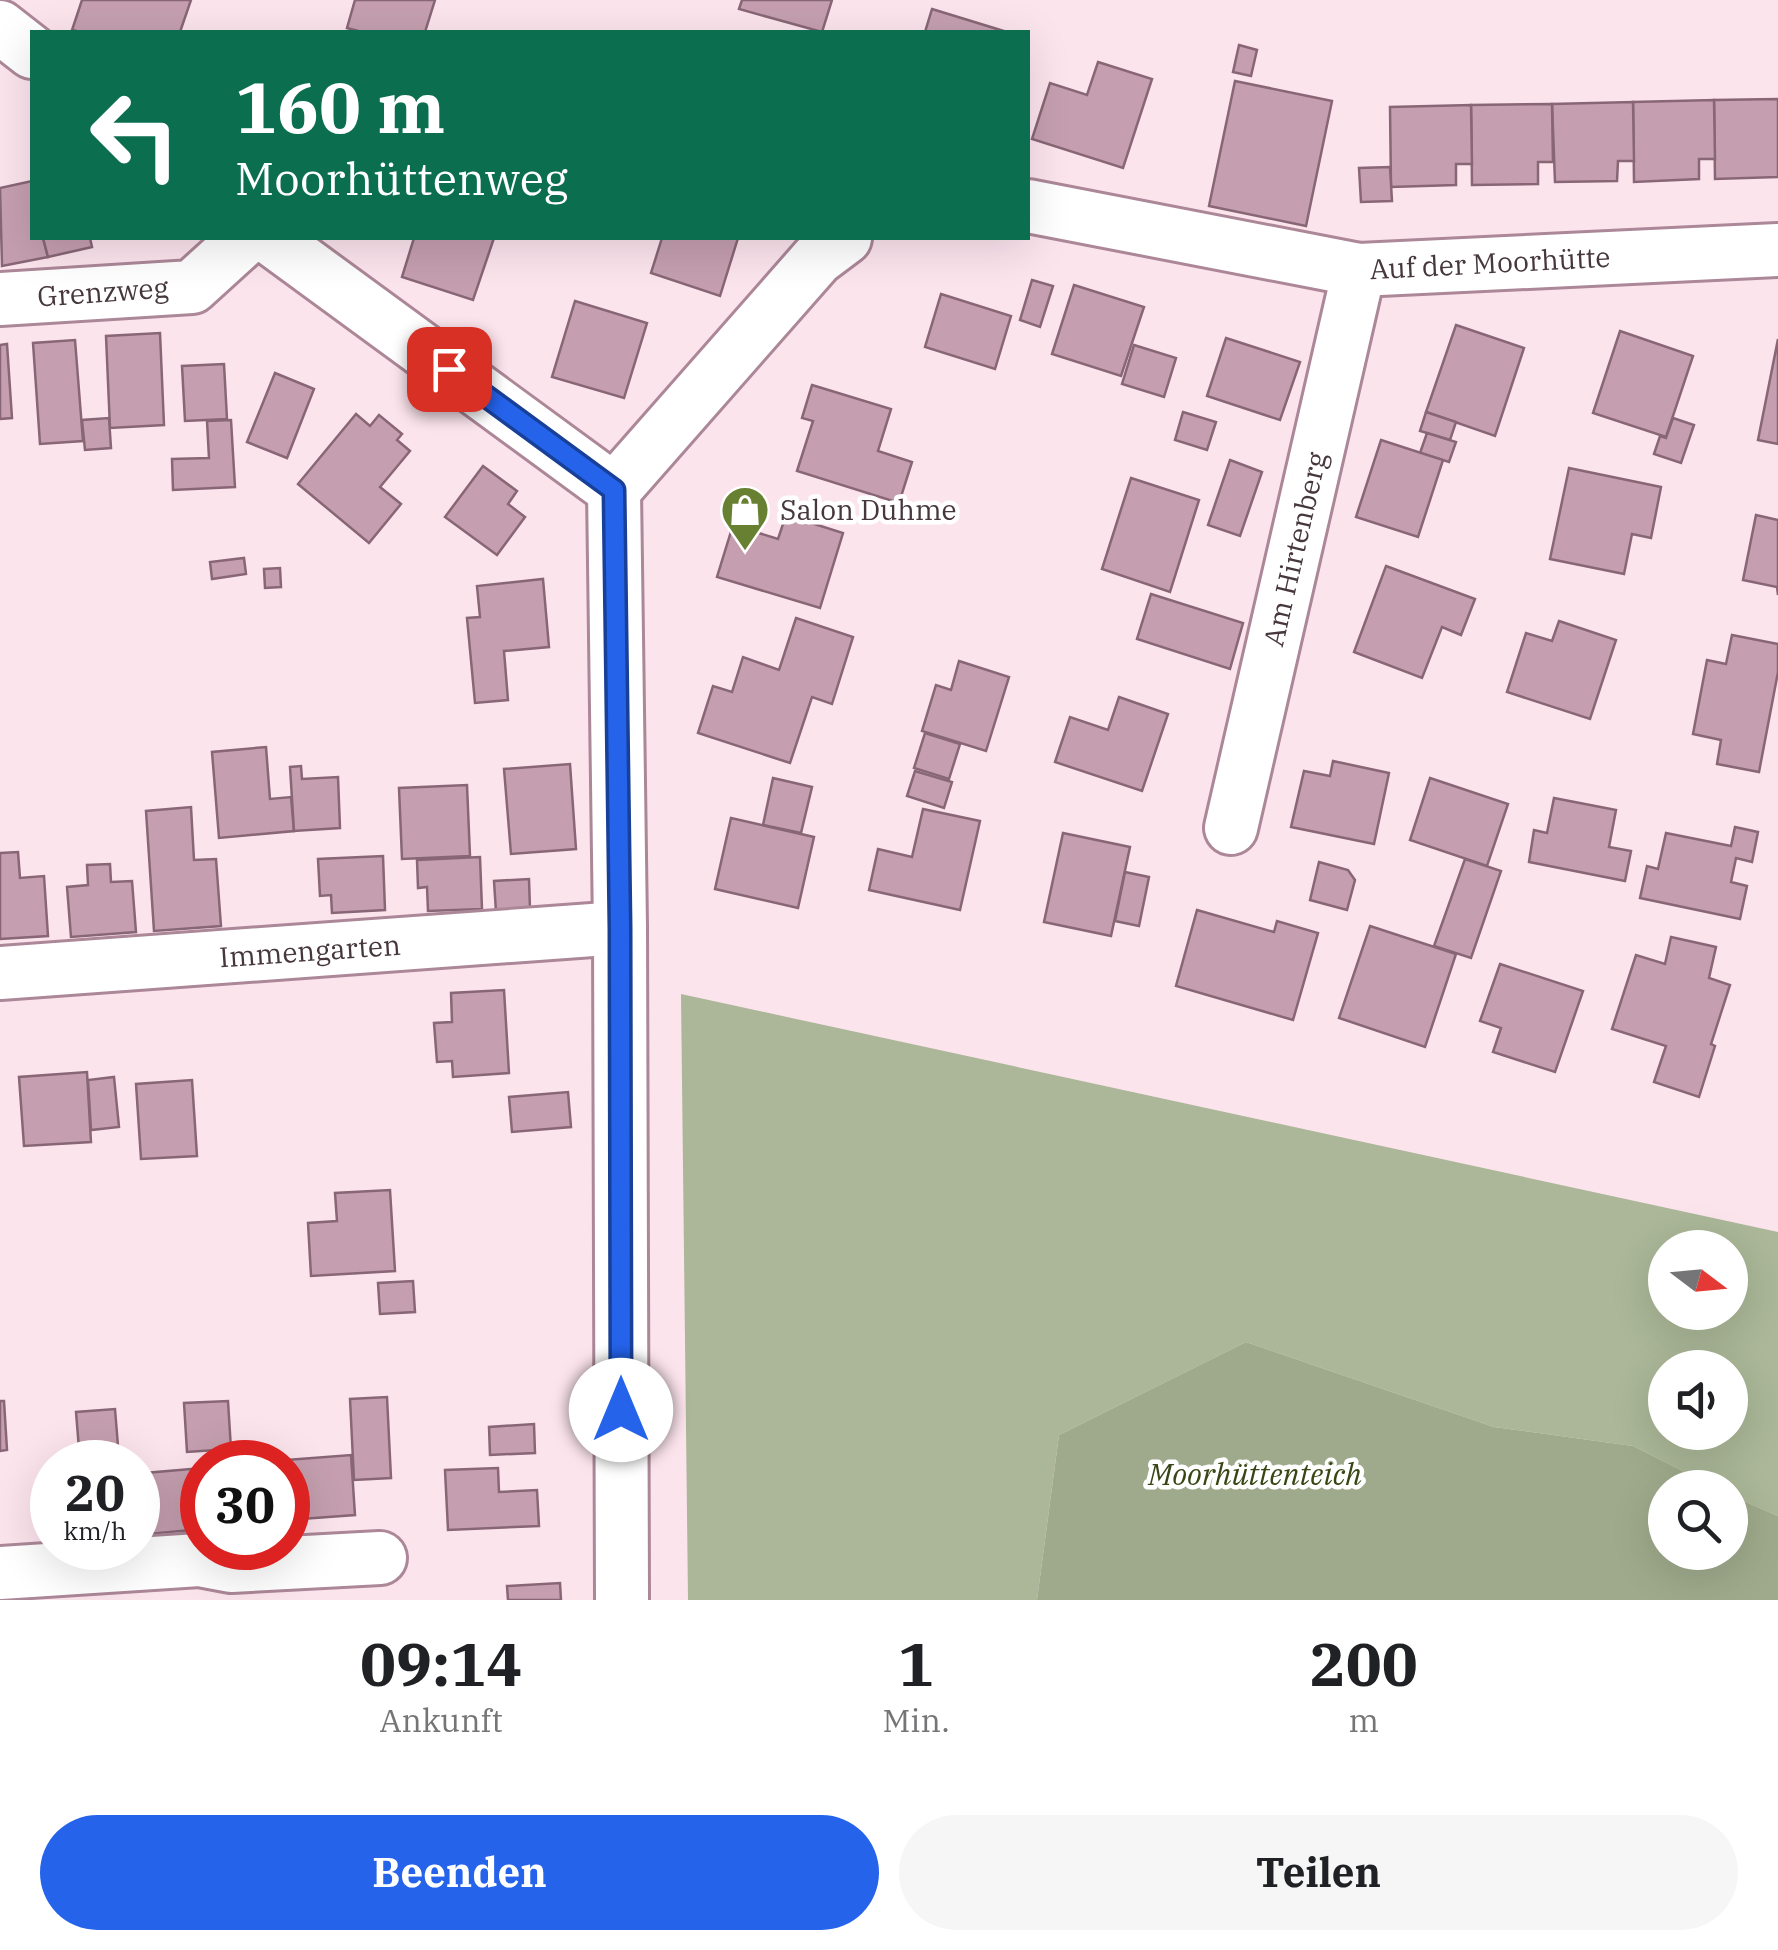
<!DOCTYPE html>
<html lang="de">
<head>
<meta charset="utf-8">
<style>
  body { margin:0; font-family:"IBM Plex Serif",serif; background:#f6f6f6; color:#202124; height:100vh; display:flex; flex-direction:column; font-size:38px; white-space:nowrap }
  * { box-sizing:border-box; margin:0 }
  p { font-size:32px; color:#757577 }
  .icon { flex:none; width:55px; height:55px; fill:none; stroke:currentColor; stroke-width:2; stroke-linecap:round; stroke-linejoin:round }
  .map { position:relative; height:1600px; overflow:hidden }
  .side { display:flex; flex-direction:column; background:#fff; flex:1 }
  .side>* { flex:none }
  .guide { position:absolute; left:30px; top:30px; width:1000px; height:210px; border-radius:0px; box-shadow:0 10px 40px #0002; background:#0b6e4f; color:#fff; overflow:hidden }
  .needle { width:65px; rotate:106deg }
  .tools { position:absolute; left:1648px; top:1230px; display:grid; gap:20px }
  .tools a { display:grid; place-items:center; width:100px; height:100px; border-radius:50%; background:#fff; box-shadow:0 10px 40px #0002; font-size:50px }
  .speed { position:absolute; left:30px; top:1440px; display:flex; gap:20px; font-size:50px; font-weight:700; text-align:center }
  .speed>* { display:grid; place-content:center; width:130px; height:130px; border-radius:50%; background:#fff; box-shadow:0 10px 40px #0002; line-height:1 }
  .speed small { font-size:25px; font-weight:400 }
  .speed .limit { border:15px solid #d22; background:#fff; color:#111 }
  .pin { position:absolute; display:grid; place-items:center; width:85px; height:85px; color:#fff; margin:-42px; border-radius:20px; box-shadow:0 5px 15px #0006 }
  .me { position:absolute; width:110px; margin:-55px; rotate:0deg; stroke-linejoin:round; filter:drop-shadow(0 0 8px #0008) }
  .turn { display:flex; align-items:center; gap:35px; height:210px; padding:0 40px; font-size:45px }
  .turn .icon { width:130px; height:130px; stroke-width:2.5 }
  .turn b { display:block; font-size:70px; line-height:85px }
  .eta { display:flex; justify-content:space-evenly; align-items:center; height:170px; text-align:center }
  .eta b { font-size:60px; font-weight:700; line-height:70px }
  .cta { display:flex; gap:20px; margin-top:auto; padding:20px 40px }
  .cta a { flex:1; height:115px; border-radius:60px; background:#2563eb; color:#fff; font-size:40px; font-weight:700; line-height:115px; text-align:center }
  .cta a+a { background:#f6f6f6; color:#202124 }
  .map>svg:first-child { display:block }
  .forest { fill:#abb798; fill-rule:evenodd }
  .water { fill:#9faa8c }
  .building { fill:#c59faf; stroke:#886675; stroke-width:2.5 }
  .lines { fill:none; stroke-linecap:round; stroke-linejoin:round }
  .minor-casing { stroke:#ac8797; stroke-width:58 }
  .minor { stroke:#fff; stroke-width:52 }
  .route-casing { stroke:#184099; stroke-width:25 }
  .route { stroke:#2563eb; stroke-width:18 }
  .labels { text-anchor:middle; stroke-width:9; stroke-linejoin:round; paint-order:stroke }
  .street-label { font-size:28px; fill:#46363d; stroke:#fff }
  .poi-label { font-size:28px; fill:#46363d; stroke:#fff; text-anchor:start }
  .water-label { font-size:30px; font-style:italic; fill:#374614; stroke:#fff }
</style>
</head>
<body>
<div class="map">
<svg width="1778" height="1600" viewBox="0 0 1778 1600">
  <rect width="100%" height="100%" fill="#fce4ed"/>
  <path class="forest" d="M681 994 1778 1232V1516L1730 1495V1488L1715 1487 1633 1446 1494 1427 1246 1342 1059 1435 1037 1600H688ZM1665 1248H1730V1312H1665ZM1665 1368H1730V1432H1665Z"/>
  <path class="water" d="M1246 1342 1494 1427 1633 1446 1715 1487 1665 1488V1552H1730V1495L1778 1516V1600H1037L1059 1435Z"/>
  <g class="building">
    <path d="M82 0H191L180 32H81L72 30Z"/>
    <path d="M355 0H435L425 32H362L347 28Z"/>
    <path d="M742 0H832L822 32 739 9Z"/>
    <path d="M932 9 1007 32H925Z"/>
    <path d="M1239 45 1257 50 1251 76 1233 72Z"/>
    <path d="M1098 62 1152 79 1123 168 1032 139 1050 83 1087 95Z"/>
    <path d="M1235 81 1332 101 1306 226 1209 206Z"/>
    <path d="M1778 99V177L1715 179 1714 100Z"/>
    <path d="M1714 100 1715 159H1699V179L1634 182 1633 102Z"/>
    <path d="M1633 102 1634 161H1618L1617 181 1555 182 1552 104Z"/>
    <path d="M1552 104 1553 162H1538V184L1472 185 1471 105Z"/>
    <path d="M1471 105 1472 164H1456V185L1391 187 1390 107Z"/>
    <path d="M1390 167 1392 201 1361 202 1359 168Z"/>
    <path d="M32 181V238H43L48 257 2 266 0 188Z"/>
    <path d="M43 238H90L92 247 48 257Z"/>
    <path d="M414 238H494L473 300 402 277Z"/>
    <path d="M662 238H738L720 296 651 273Z"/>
    <path d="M1032 280 1053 286 1040 327 1020 320Z"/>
    <path d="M1074 285 1144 307 1121 376 1052 354Z"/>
    <path d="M941 294 1011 316 995 369 925 347Z"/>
    <path d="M575 301 647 323 624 398 552 377Z"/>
    <path d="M1456 325 1524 348 1495 436 1426 412Z"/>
    <path d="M1620 331 1693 356 1666 437 1593 413Z"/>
    <path d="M160 333 164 425 110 428 106 336Z"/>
    <path d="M1226 338 1300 362 1280 420 1207 396Z"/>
    <path d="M1778 339V444L1758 440Z"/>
    <path d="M75 340 83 441 40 444 33 343Z"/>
    <path d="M7 344 12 418 0 419V345Z"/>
    <path d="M1134 345 1176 358 1164 397 1122 384Z"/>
    <path d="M224 364 227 419 185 421 182 366Z"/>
    <path d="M275 373 314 389 287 458 247 442Z"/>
    <path d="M812 385 891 409 878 451 912 462 899 503 797 471 813 421 802 418Z"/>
    <path d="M1183 412 1216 422 1207 450 1175 440Z"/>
    <path d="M1426 412 1456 422 1450 440 1420 431Z"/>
    <path d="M356 414 370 426 379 415 402 434 397 440 410 451 380 487 401 504 369 543 298 484Z"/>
    <path d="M109 418 111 448 85 450 82 420Z"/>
    <path d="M1673 418 1694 425 1681 463 1654 454 1660 436 1666 438Z"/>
    <path d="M231 420 235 487 173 490 172 459 209 458 207 421Z"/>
    <path d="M1427 433 1456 442 1449 462 1420 453Z"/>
    <path d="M1381 440 1443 460 1418 537 1356 517Z"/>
    <path d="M1230 460 1262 472 1240 536 1208 525Z"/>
    <path d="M483 466 517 491 508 504 525 517 497 555 445 517Z"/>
    <path d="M1569 468 1661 487 1651 538 1632 534 1624 574 1550 559Z"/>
    <path d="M1131 478 1199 500 1170 592 1102 569Z"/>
    <path d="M786 515 843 533 820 608 717 577 733 525 778 539Z"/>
    <path d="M1756 515 1778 520V595L1777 587 1743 580Z"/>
    <path d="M244 558 246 574 212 579 210 562Z"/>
    <path d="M1386 566 1475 599 1461 635 1442 627 1422 678 1354 652Z"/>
    <path d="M280 568 281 587 265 588 264 569Z"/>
    <path d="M543 579 549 647 504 651 508 700 475 703 467 618 480 617 477 586Z"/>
    <path d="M1151 594 1243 623 1230 669 1137 639Z"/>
    <path d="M796 618 853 637 832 704 812 697 790 763 698 733 713 686 732 692 743 657 779 670Z"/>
    <path d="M1559 621 1616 640 1590 719 1507 692 1526 633 1552 641Z"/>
    <path d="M1732 635 1778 644V672L1759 772 1717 764 1721 740 1693 734 1707 660 1726 664Z"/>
    <path d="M959 661 1009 677 986 751 922 731 936 685 951 690Z"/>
    <path d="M1119 697 1168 714 1142 791 1055 762 1070 717 1108 730Z"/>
    <path d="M925 733 960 744 949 779 914 768Z"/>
    <path d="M266 747 270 799 291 797 294 831 219 838 212 752Z"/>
    <path d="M1333 761 1389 773 1374 844 1291 827 1304 771 1330 776Z"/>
    <path d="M570 764 576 849 511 854 504 769Z"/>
    <path d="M301 766 302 779 338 777 340 828 294 831 290 767Z"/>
    <path d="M915 771 952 782 944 808 907 796Z"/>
    <path d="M773 778 812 787 801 833 763 825Z"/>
    <path d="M1430 778 1508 804 1487 866 1410 840Z"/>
    <path d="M467 785 470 856 402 859 399 788Z"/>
    <path d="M1554 798 1616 810 1609 847 1631 851 1625 881 1529 862 1534 830 1547 833Z"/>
    <path d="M191 807 194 860 216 859 221 926 154 931 146 811Z"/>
    <path d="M923 809 980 821 960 910 869 890 878 849 912 857Z"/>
    <path d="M731 818 814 837 798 908 715 889Z"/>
    <path d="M1735 827 1758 832 1752 862 1736 858 1731 882 1747 886 1740 919 1640 898 1647 866 1658 869 1666 833 1731 846Z"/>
    <path d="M1063 833 1130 847 1111 936 1044 922Z"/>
    <path d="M18 852 20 878 44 876 48 936 0 939V853Z"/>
    <path d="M383 856 385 910 332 913 331 895 320 896 318 859Z"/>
    <path d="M480 857 482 909 428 911 427 887 418 888 417 860Z"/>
    <path d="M1465 859 1501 871 1471 958 1434 946Z"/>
    <path d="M1319 862 1348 870 1355 880 1347 910 1310 900Z"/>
    <path d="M110 864 111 882 132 881 136 932 71 937 67 887 88 885 87 865Z"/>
    <path d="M1125 872 1149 877 1139 926 1115 921Z"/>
    <path d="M529 879 530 909 496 912 494 881Z"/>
    <path d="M1197 910 1274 932 1277 921 1318 933 1293 1020 1176 986Z"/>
    <path d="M1370 926 1456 954 1425 1047 1339 1018Z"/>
    <path d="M1671 937 1716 947 1709 978 1730 985 1711 1044 1715 1046 1699 1097 1654 1082 1666 1046 1612 1029 1636 955 1665 964Z"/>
    <path d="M1500 964 1583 991 1555 1072 1493 1052 1501 1028 1480 1021Z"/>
    <path d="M504 990 509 1073 453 1077 452 1061 437 1062 434 1023 452 1022 451 993Z"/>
    <path d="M87 1072 91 1142 24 1146 19 1077Z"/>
    <path d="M114 1077 119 1127 91 1130 88 1080Z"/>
    <path d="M192 1080 197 1156 141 1159 136 1084Z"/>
    <path d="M568 1092 571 1127 512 1132 509 1097Z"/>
    <path d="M390 1190 395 1271 311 1276 308 1223 337 1221 335 1193Z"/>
    <path d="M413 1281 415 1312 380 1314 378 1283Z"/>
    <path d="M387 1397 391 1478 354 1480 350 1399Z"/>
    <path d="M0 1401H4L7 1450 0 1451Z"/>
    <path d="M228 1401 231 1449 187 1452 184 1403Z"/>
    <path d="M115 1409 118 1446 79 1449 76 1412Z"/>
    <path d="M534 1424 535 1453 490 1455 489 1427Z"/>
    <path d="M351 1455 355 1515 288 1520V1462L273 1461Z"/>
    <path d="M202 1468V1529L149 1534 145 1473Z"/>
    <path d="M498 1468 499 1492 537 1490 539 1526 448 1530 445 1470Z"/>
    <path d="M52 1480V1539L48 1540 42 1481Z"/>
    <path d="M560 1583 561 1600H508L507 1586Z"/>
  </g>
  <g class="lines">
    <g class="minor-casing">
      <g id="minor">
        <path d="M0 27 32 52"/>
        <path d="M1028 206 1359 270 1778 250"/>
        <path d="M270 238 614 490"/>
        <path d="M0 299 192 287 246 238"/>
        <path d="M614 490 620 928 622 1600"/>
        <path d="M614 490 817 259 845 238"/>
        <path d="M1231 828 1359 270"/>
        <path d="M0 973 620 928"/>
        <path d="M0 1573 199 1560 231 1566 380 1558"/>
      </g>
    </g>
    <use href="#minor" class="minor"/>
  </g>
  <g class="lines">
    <g class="route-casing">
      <path id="route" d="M449 369 614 490 620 928 621 1410"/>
    </g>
    <use href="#route" class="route"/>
  </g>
  <defs>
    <g id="shop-pin" transform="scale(2.5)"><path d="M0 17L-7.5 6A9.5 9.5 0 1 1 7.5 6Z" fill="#688032" stroke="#fff"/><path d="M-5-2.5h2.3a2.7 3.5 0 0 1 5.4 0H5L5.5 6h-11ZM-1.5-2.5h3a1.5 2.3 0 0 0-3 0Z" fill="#fff"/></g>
  </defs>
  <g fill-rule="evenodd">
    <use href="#shop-pin" x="745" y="510"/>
  </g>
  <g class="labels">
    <g class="street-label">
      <text transform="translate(1490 263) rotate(-3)" y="10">Auf der Moorhütte</text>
      <text transform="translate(103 292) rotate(-4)" y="10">Grenzweg</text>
      <text transform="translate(1295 549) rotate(-77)" y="10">Am Hirtenberg</text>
      <text transform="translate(310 951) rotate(-4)" y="10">Immengarten</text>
    </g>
    <g class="poi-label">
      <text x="780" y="520">Salon Duhme</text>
    </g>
    <g class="water-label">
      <text x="1255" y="1485">Moorhüttenteich</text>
    </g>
  </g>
</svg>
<div class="tools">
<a><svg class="needle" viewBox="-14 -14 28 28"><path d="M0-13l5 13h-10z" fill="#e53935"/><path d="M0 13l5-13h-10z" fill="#757577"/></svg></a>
<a><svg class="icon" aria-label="sound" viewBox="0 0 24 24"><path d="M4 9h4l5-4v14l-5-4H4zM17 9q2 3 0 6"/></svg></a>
<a><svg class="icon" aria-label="search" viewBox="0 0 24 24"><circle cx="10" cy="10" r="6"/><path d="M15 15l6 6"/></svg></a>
</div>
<div class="speed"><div>20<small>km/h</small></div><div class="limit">30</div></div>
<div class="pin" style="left:449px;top:369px;background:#d93025"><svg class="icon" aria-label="arrive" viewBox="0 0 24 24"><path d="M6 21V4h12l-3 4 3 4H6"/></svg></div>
<svg class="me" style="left:621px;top:1410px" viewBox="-20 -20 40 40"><circle r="19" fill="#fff"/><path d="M0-13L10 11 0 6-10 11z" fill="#2563eb"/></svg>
<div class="guide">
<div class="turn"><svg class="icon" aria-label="left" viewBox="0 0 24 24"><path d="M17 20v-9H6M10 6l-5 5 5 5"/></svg><div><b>160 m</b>Moorhüttenweg</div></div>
</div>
</div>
<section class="side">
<div class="eta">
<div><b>09:14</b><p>Ankunft</p></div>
<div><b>1</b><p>Min.</p></div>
<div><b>200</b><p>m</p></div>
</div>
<div class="cta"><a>Beenden</a><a>Teilen</a></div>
</section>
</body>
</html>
